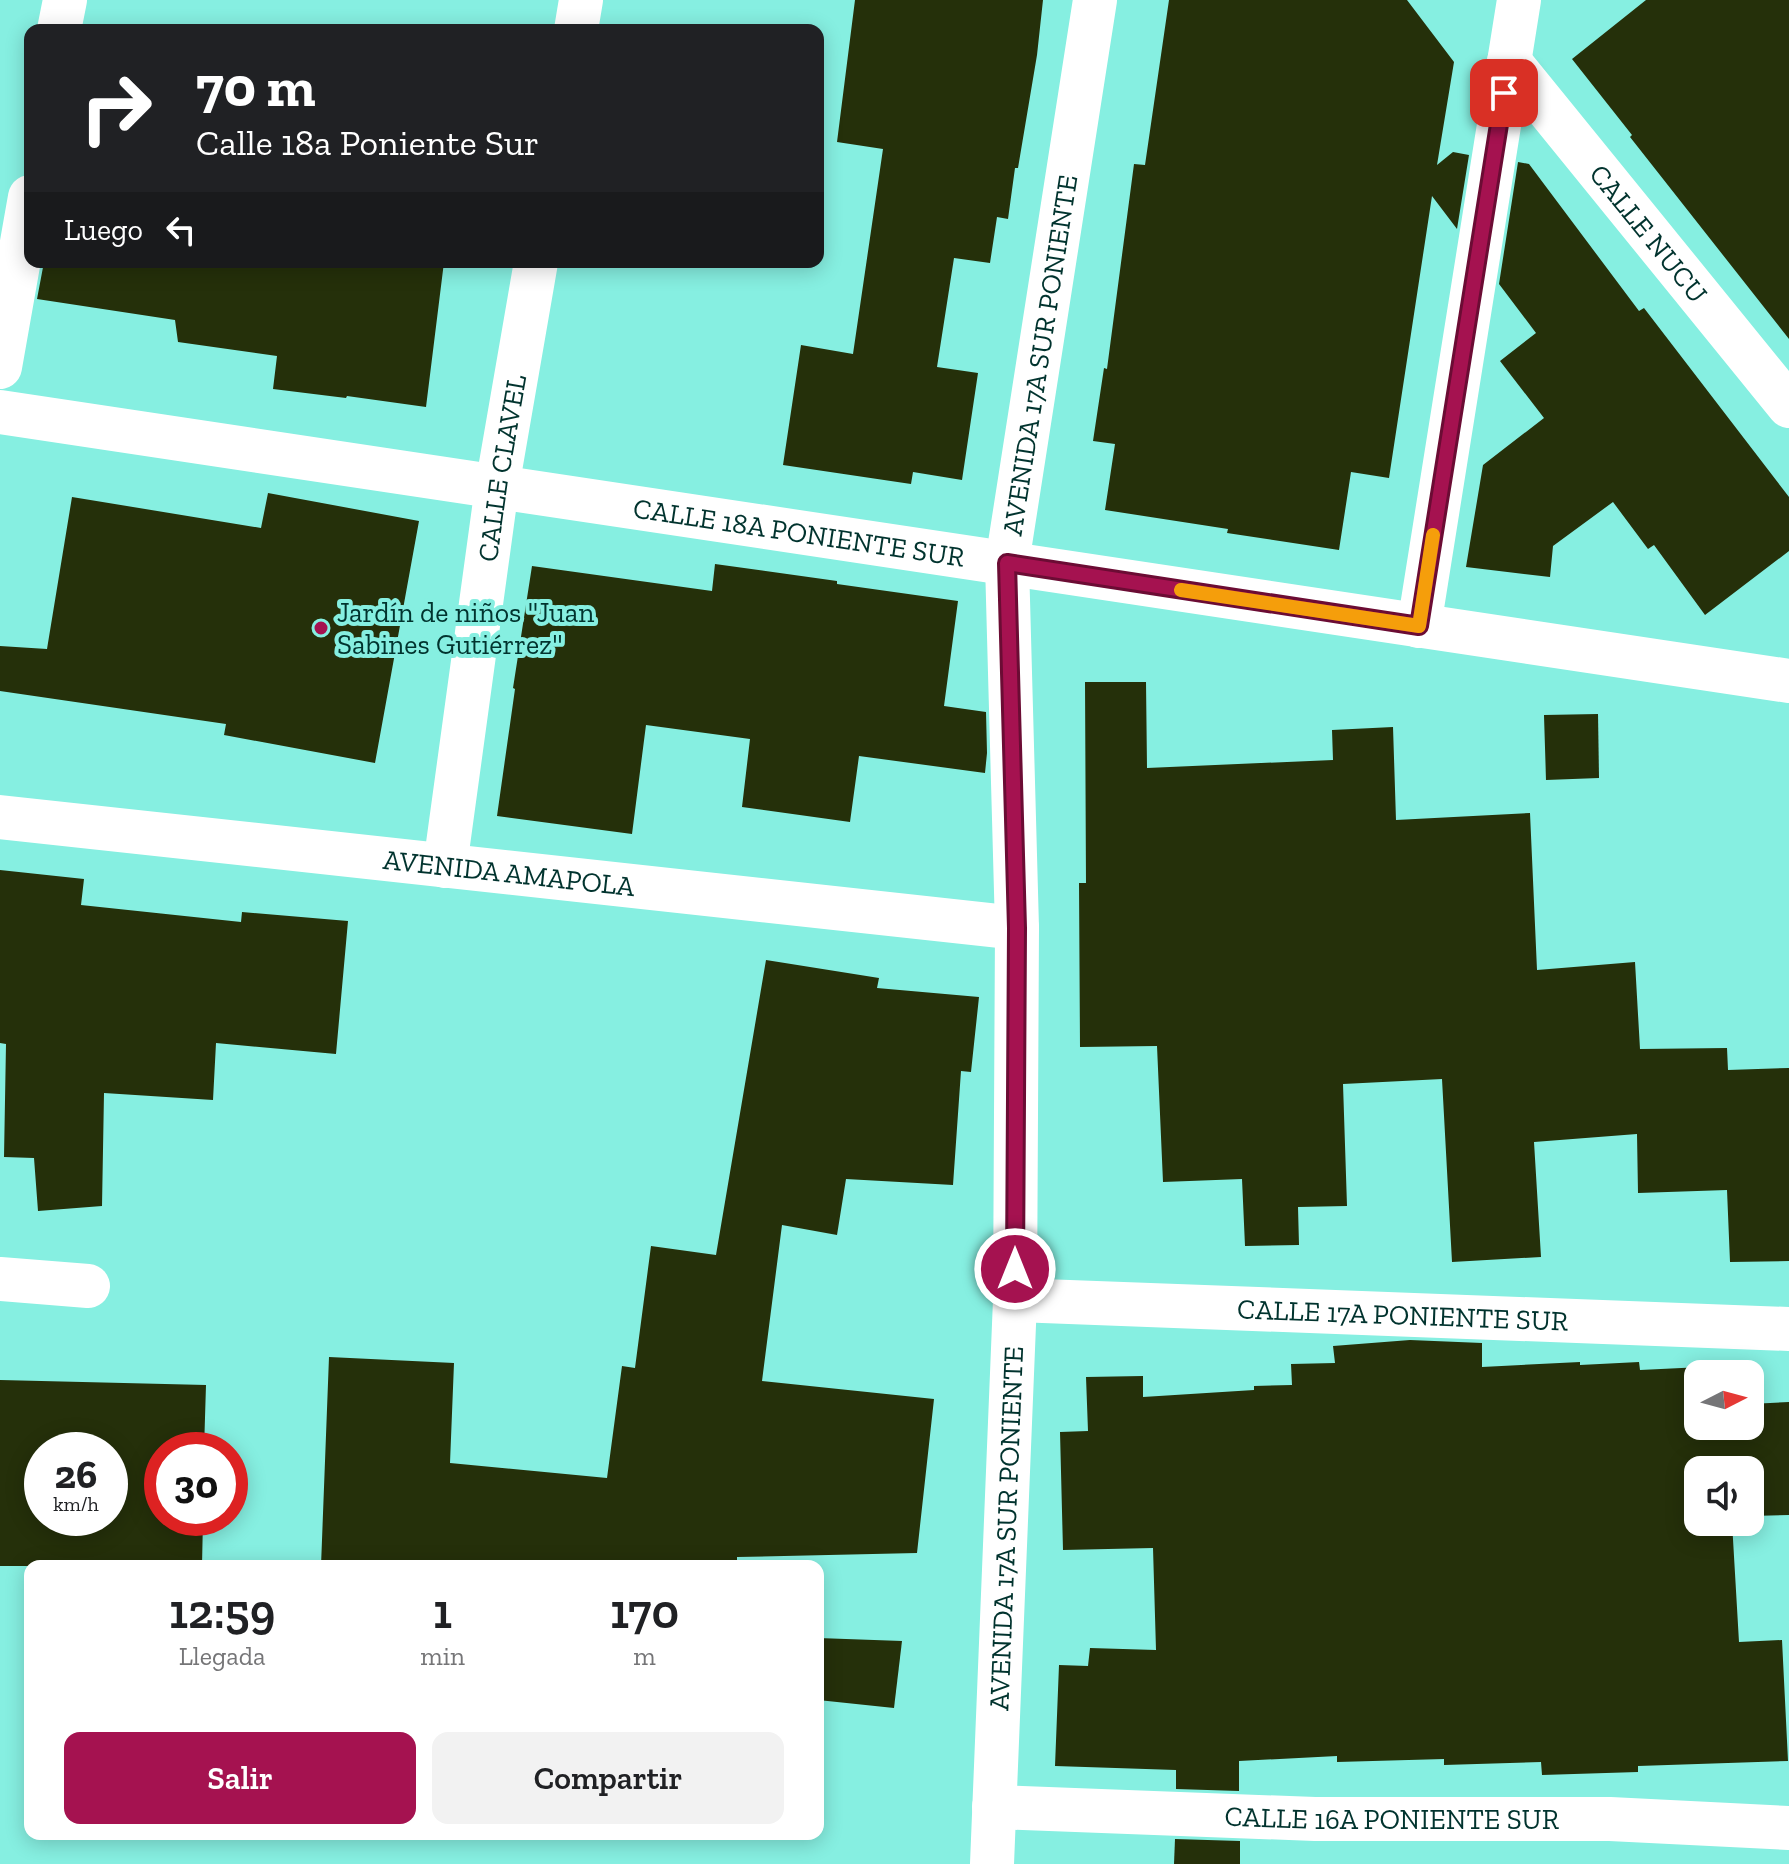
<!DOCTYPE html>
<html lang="es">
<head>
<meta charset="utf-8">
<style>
  body { margin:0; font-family:"Zilla Slab",serif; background:#f2f2f2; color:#202124; height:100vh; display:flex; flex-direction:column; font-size:30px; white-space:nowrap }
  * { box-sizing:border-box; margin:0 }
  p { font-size:26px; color:#757577 }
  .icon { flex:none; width:44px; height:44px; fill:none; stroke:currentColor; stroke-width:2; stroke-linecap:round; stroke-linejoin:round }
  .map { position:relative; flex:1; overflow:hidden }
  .side { position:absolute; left:24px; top:1560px; width:800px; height:280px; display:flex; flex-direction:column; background:#fff; border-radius:16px; box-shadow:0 4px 20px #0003 }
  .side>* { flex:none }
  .banner { position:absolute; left:24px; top:24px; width:800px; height:244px; border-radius:16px; box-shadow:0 4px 20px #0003; background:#202124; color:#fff; overflow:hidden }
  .needle { width:52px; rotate:84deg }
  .fabs { position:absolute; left:1684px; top:1360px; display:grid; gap:16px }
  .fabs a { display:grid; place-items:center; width:80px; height:80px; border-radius:16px; background:#fff; box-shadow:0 4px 20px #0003; font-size:40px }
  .speed { position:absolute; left:24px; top:1432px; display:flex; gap:16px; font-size:40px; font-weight:700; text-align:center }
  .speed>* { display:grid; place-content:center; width:104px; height:104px; border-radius:50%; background:#fff; box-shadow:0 4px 20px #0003; line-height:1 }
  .speed small { font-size:20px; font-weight:400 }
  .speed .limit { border:12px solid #d22; background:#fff; color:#111 }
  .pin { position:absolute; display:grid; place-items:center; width:68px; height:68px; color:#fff; margin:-34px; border-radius:16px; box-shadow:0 4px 12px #0006 }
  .me { position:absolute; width:88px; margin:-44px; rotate:0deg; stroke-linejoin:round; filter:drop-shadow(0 0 6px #0008) }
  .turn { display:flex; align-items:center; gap:28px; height:168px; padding:0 40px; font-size:36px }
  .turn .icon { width:104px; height:104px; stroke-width:2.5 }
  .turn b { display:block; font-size:56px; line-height:68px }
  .then { display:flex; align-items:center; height:76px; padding:0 40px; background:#0003; gap:16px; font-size:30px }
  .eta { display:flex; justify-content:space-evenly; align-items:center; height:136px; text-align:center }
  .eta b { font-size:48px; font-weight:600; line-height:56px }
  .action { display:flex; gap:16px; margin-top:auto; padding:16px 40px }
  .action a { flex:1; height:92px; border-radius:16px; background:#a51250; color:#fff; font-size:32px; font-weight:600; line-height:92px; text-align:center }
  .action a+a { background:#f2f2f2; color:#202124 }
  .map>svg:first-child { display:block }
  .building { fill:#25300a; fill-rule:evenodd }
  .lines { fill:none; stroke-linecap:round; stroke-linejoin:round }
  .minor { stroke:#fff; stroke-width:44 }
  .route-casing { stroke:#6b0c34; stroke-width:20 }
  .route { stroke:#a51250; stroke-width:14 }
  .slow { stroke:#f59e0b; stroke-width:14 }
  .poi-dot { fill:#a51250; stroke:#86efe1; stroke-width:3 }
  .labels { text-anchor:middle; stroke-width:8; stroke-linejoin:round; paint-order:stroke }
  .street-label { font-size:28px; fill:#01332e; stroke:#86efe1 }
  .poi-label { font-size:28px; fill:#01332e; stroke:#86efe1; text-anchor:start }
</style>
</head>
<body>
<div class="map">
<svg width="1789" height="1864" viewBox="0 0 1789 1864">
  <rect width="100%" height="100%" fill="#86efe1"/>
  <g class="building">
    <path d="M855 0H1043L1037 55 1018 168H1015L1008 219 997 217 990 263 954 258 937 367 978 373 962 480 913 472 911 484 783 465 801 345 853 354 883 149 837 142Z"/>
    <path d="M1169 0H1407L1454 62 1437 165 1453 152 1469 155 1457 229 1432 196 1389 478 1351 472 1339 550 1227 533 1228 529 1105 510 1115 444 1093 441 1104 368 1107 369 1134 164 1145 165Z"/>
    <path d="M1646 0H1789V339L1630 137 1632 135 1572 59Z"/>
    <path d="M1518 162 1529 164 1639 311 1644 308 1789 497V551L1705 615 1654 545 1648 549 1613 502 1553 546 1550 577 1466 567 1483 465 1544 418 1500 361 1536 333 1499 284Z"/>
    <path d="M44 262H444L426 407 347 396 346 398 273 389 277 356 178 342 175 320 37 299Z"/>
    <path d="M268 493 419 521 375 763 224 735 226 724 0 691V646L47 649 72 497 261 528Z"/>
    <path d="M715 564 837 581V584L958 601 944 706 986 712 987 753 985 773 859 756 850 822 742 807 750 739 646 725 632 834 497 816 515 689 513 688 532 566 712 591Z"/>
    <path d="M1085 682H1146L1147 768 1333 760 1332 730 1393 727 1396 820 1530 813 1537 970 1635 962 1640 1049 1727 1048 1728 1070 1789 1068V1261L1730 1262 1727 1190 1638 1193 1637 1134 1534 1142 1541 1257 1452 1262 1442 1079 1343 1084 1347 1206 1298 1207 1299 1245 1245 1246 1242 1179 1163 1182 1157 1046 1080 1047 1079 883H1086Z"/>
    <path d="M1598 714 1599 778 1546 780 1544 715Z"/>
    <path d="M0 870 84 879 81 905 241 922 242 912 348 921 336 1054 216 1043 213 1100 104 1093 102 1206 38 1211 34 1158 4 1157 6 1044 0 1043Z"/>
    <path d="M766 960 879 978 877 988 979 997 971 1072 961 1071 953 1185 846 1179 837 1235 782 1225 762 1381 934 1399 917 1553 737 1557V1566H321L329 1357 454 1363 450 1463 607 1478 622 1366 635 1368 651 1246 716 1255Z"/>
    <path d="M1410 1340 1482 1343V1367L1580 1362V1365L1639 1362 1640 1370 1723 1366 1724 1374H1698V1426H1750V1404L1789 1402V1515L1750 1516V1470H1698V1522H1732L1739 1642 1782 1640 1788 1761 1638 1766V1772L1542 1775 1541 1762 1444 1765V1759L1337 1762V1756L1239 1761V1791L1176 1789V1770L1055 1766 1059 1665 1088 1666 1090 1648 1156 1650 1153 1548 1063 1550 1060 1432 1088 1431 1086 1377 1143 1376V1397L1254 1390V1386L1292 1385 1291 1364 1335 1363 1333 1346Z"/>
    <path d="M0 1380 206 1385 204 1450H162V1518H203L202 1566H0ZM42 1450H110V1518H42Z"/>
    <path d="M818 1638 902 1641 894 1708 818 1700Z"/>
    <path d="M1175 1839 1240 1841V1864H1174Z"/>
  </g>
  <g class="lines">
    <g class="minor">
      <path d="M59 30 65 0"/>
      <path d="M576 30 581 0"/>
      <path id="s1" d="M1509 61 1789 406"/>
      <path d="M0 367 30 197"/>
      <path id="s2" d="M0 412 1789 681"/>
      <path d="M1419 626 1519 0"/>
      <path id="s3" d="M0 817 1017 928"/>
      <path id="s4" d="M445 866 497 487 536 262"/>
      <path d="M0 1279 88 1286"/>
      <path id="s5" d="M1015 1300 1789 1329"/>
      <path id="s6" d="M994 1807 1315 1819H1610L1789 1828"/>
      <path id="s7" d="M992 1864 1015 1300 1017 928 1007 563 1095 0"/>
    </g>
  </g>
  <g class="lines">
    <g class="route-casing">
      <path id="route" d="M1015 1269 1017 928 1007 563 1419 626 1504 93"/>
    </g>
    <use href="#route" class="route"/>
    <path class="slow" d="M1181 590 1419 626 1433 535"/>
  </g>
  <circle class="poi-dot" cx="321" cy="628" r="8"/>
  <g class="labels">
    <g class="street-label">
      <text dy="10" stroke="none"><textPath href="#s1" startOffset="222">CALLE NUCU</textPath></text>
      <text dy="10" stroke="none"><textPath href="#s7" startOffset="1512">AVENIDA 17A SUR PONIENTE</textPath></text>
      <text dy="10" stroke="none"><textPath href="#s4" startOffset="402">CALLE CLAVEL</textPath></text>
      <text dy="10" stroke="none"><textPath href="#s2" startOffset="808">CALLE 18A PONIENTE SUR</textPath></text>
      <text dy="10" stroke="none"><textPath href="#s3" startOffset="512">AVENIDA AMAPOLA</textPath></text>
      <text dy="10" stroke="none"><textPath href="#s5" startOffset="388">CALLE 17A PONIENTE SUR</textPath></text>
      <text dy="10" stroke="none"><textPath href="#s7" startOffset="336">AVENIDA 17A SUR PONIENTE</textPath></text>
      <text dy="10" stroke="none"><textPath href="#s6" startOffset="398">CALLE 16A PONIENTE SUR</textPath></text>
    </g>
    <g class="poi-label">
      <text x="337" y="622">Jardín de niños "Juan<tspan x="337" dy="32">Sabines Gutiérrez"</tspan></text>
    </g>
  </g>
</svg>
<div class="fabs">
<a><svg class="needle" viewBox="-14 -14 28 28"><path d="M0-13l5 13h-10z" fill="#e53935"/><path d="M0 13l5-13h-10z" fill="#757577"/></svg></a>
<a><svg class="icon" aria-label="sound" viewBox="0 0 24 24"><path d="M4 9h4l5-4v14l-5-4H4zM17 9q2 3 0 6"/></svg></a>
</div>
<div class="speed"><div>26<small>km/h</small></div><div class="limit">30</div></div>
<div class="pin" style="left:1504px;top:93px;background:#d93025"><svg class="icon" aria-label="arrive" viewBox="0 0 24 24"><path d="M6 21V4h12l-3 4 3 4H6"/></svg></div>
<svg class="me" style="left:1015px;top:1269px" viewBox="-20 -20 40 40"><circle r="17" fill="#a51250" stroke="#fff" stroke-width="3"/><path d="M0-11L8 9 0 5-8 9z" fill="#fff"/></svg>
<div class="banner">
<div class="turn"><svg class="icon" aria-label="right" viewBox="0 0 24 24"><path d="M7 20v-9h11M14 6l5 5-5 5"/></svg><div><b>70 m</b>Calle 18a Poniente Sur</div></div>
<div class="then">Luego<svg class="icon" aria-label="left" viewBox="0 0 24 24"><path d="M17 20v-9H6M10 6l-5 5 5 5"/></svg></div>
</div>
<section class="side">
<div class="eta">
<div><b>12:59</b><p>Llegada</p></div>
<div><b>1</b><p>min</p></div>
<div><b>170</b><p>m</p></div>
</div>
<div class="action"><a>Salir</a><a>Compartir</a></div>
</section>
</div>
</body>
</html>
